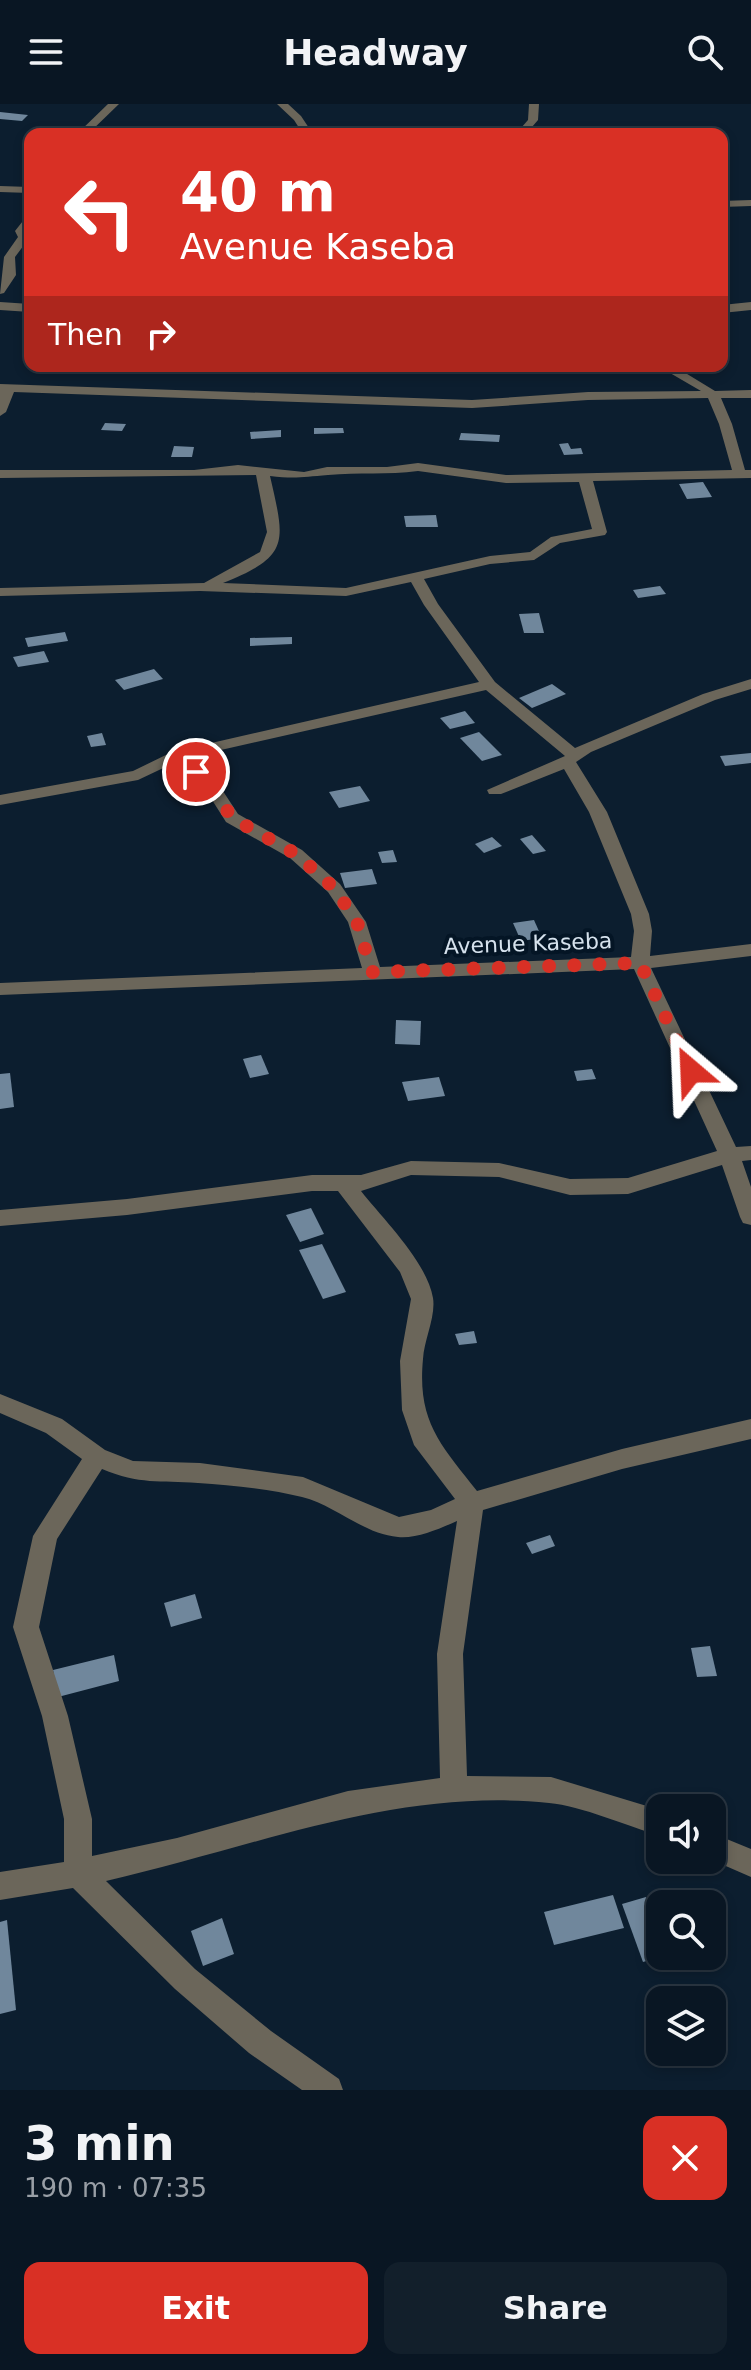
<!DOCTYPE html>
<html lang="en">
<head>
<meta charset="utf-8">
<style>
  body { margin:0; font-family:"DejaVu Sans",sans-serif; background:#121f2b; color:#f1f3f6; height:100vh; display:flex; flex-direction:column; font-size:30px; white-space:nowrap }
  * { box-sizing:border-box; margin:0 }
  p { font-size:26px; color:#999fa6 }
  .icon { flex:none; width:44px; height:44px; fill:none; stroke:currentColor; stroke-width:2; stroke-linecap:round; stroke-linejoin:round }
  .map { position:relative; height:1986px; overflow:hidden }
  .sheet { display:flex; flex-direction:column; background:#091623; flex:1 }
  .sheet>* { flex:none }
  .top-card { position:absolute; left:24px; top:24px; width:704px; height:244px; border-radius:16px; box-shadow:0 4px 12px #0003,0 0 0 2px #293541; background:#d93025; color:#fff; overflow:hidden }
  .fabs { position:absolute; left:646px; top:1690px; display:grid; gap:16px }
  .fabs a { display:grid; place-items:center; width:80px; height:80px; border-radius:16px; background:#091623; box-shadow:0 4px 12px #0003,0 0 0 2px #293541; font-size:40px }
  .pin { position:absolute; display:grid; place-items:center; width:68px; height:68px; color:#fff; margin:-34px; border:4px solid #fff; border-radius:50%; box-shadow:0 2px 8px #0007 }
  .me { position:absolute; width:88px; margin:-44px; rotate:334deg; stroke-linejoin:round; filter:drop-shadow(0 0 6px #0008) }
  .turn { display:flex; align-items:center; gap:28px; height:168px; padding:0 24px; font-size:36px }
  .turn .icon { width:104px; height:104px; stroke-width:2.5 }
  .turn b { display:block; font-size:56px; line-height:68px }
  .then { display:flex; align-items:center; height:76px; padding:0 24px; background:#0003; gap:16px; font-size:30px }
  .round { display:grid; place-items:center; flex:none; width:84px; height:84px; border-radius:16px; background:#121f2b }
  .headline { display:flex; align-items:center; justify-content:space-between; height:136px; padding:0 24px }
  h1 { font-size:48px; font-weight:700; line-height:60px }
  .button { display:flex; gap:16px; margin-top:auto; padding:16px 24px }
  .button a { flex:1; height:92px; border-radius:16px; background:#d93025; color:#fff; font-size:32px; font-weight:700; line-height:92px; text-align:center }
  .button a+a { background:#121f2b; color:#f1f3f6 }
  header { display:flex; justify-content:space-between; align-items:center; height:104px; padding:0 24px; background:#091623; font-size:36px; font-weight:700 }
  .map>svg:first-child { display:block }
  .building { fill:#70879c }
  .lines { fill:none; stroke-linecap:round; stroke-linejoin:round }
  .minor { fill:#6b665a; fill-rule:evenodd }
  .route { stroke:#d93025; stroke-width:14; stroke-dasharray:0 25.2 }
  .labels { text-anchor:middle; stroke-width:8; stroke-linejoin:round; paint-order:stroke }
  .street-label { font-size:22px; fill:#d6e2ed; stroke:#041525 }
</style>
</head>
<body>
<header><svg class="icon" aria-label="menu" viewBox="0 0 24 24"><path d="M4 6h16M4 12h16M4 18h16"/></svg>Headway<svg class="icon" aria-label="search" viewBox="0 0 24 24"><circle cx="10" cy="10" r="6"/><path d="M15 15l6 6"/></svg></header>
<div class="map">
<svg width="751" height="1986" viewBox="0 0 751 1986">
  <rect width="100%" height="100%" fill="#0c1e2f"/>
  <g class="building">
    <path d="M0 8 28 11 22 17 0 15Z"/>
    <path d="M105 319 126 320 122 327 101 326Z"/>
    <path d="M314 324H343L344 329 314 330Z"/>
    <path d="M281 326V333L251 335 250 328Z"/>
    <path d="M461 329 500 331 499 338 459 336Z"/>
    <path d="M568 339 571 345 581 344 583 350 564 351 559 340Z"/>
    <path d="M174 342 194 343 192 353H171Z"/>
    <path d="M703 378 712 393 687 395 679 380Z"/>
    <path d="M436 411 438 423H406L404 412Z"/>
    <path d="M660 482 666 490 638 494 633 486Z"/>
    <path d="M539 509 544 529H524L519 510Z"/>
    <path d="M65 528 68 537 28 543 25 534Z"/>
    <path d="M292 533V540L250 542V534Z"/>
    <path d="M44 547 49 558 18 563 13 553Z"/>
    <path d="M154 565 163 575 124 586 115 576Z"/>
    <path d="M552 580 566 590 532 604 519 594Z"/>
    <path d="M465 607 475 619 450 625 440 614Z"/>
    <path d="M479 628 502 651 482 657 460 634Z"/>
    <path d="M102 629 106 641 91 643 87 632Z"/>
    <path d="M751 649V659L725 662 720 652Z"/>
    <path d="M360 682 370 697 339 704 329 688Z"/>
    <path d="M532 731 546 747 533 750 520 735Z"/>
    <path d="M492 733 502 742 484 749 475 740Z"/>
    <path d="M393 746 397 758 382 759 378 748Z"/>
    <path d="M372 765 377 780 345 784 340 769Z"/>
    <path d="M534 816 542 834 521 837 513 819Z"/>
    <path d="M396 916 421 917 420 941 395 940Z"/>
    <path d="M261 951 269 970 250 974 243 955Z"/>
    <path d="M592 965 596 975 577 977 574 967Z"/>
    <path d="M10 969 14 1003 0 1005V970Z"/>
    <path d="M439 973 445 992 408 997 402 978Z"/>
    <path d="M311 1104 324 1130 300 1138 286 1111Z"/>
    <path d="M322 1140 346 1188 323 1195 299 1146Z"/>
    <path d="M474 1227 477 1239 459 1241 455 1230Z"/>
    <path d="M550 1431 555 1442 532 1450 526 1439Z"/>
    <path d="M195 1490 202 1514 171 1523 164 1499Z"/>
    <path d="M710 1542 717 1572 697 1573 691 1544Z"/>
    <path d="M114 1551 119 1577 58 1593 53 1566Z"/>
    <path d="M613 1791 624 1824 554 1841 544 1808Z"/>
    <path d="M646 1793 660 1831V1853L643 1858 622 1800Z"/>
    <path d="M222 1814 234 1850 203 1862 191 1827Z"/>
    <path d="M7 1816 16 1906 0 1910V1818Z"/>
  </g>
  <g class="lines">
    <g class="minor">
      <path d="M108 0H119L88 30H77Z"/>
      <path d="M277 0H288L301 12 313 30H303L294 16Z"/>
      <path d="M529 0H539L538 16 532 23 547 30H533L521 24 528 16Z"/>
      <path d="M0 82 30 83V89L0 88Z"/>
      <path d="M751 96V102L722 103V97Z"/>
      <path d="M30 108V120L25 127 30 133 15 153 16 171 4 189 0 190 4 153 18 133 15 127Z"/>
      <path d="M0 198 30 200V208L0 206Z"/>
      <path d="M751 198V206L722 209V201Z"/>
      <path d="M658 262H674L715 287 751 286V294H721L732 320 745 366H751V374L593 377 607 428 605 431 560 439 534 456 490 460 424 475 438 500 495 578 575 644 703 590 751 575V585L715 596 591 648 576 658 607 708 649 810 652 827 650 852 751 840V852L651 864 736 1043 751 1042V1056L742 1057 751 1083V1121L743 1119 740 1113 722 1061 628 1090 570 1091 499 1073 411 1071 361 1087C383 1115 427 1158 433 1194 436 1212 424 1236 423 1255 417 1318 441 1341 477 1387L622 1345 751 1315V1335L622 1365 483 1406 463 1550 467 1672 551 1673 660 1706V1732C628 1722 581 1702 549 1699 397 1683 251 1744 106 1777L195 1865 271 1927 339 1975 343 1986H302L249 1949 175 1885 73 1784 0 1796V1768L64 1758V1715L42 1612 13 1523 33 1432 82 1355 46 1329 0 1309V1290L62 1315 105 1346 133 1357 200 1359 303 1373 399 1413 431 1406 455 1395 414 1341 402 1306 400 1257 411 1195 400 1168 338 1087H312L127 1111 0 1122V1106L127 1095 312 1071H361L411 1057 499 1059 570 1075 628 1074 717 1047 634 865 0 891V879L362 864 348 818 328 788 290 754 226 718 207 688 176 658 138 676 0 701V691L133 667 172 648 479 578 424 501 411 478 346 492 200 487 0 492V484L204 479 260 448 267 428 256 371 0 374V366H194L238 361 304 368 327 363H387L418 359 506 371 732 366 719 320 708 294 588 296 472 304 14 288 6 308 0 312V280L472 296 588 288 701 287ZM418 367 506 379 579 378 592 425 551 433 530 448 490 452 346 484 223 479C291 452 285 438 270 372 295 375 303 373 328 371 358 368 388 371 418 367ZM486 586 565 652 487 686 489 690H501L564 665 589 708 631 810 634 827 631 853 380 863 366 818 340 780 302 746 238 710 219 681 190 653ZM102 1365C140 1381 159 1376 198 1379 231 1381 270 1385 302 1393 335 1401 363 1430 398 1433 417 1435 441 1424 457 1417L437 1550 440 1674 348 1687 177 1734 92 1752V1715L68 1612 39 1523 57 1435Z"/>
      <path d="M712 1729 751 1745V1773L712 1756Z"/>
    </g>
  </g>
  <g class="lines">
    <path class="route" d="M196 668 213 685 232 714 296 750 334 784 357 818 372 868 640 859 691 967"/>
  </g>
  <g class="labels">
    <g class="street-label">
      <text transform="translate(528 839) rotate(-2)" y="8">Avenue Kaseba</text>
    </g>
  </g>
</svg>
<div class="fabs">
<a><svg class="icon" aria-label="sound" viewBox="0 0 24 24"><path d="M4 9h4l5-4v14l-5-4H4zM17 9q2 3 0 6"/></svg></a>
<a><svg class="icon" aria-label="search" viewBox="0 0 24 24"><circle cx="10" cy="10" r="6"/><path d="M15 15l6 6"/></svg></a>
<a><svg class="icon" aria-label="layers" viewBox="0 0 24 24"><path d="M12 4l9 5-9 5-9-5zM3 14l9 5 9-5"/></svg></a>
</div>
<div class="pin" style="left:196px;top:668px;background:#d93025"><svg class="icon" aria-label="arrive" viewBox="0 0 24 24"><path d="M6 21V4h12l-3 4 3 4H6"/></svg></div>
<svg class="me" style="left:691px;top:967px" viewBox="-20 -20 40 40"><path d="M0-17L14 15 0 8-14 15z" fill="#d93025" stroke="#fff" stroke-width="4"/></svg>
<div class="top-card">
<div class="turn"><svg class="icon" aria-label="left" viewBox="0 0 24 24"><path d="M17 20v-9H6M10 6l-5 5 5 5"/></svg><div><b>40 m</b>Avenue Kaseba</div></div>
<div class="then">Then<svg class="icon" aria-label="right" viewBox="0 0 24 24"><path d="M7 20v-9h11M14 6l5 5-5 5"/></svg></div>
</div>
</div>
<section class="sheet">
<div class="headline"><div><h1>3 min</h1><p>190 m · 07:35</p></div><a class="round" style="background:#d93025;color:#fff"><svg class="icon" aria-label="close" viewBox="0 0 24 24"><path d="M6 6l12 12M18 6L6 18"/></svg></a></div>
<div class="button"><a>Exit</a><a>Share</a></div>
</section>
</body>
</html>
